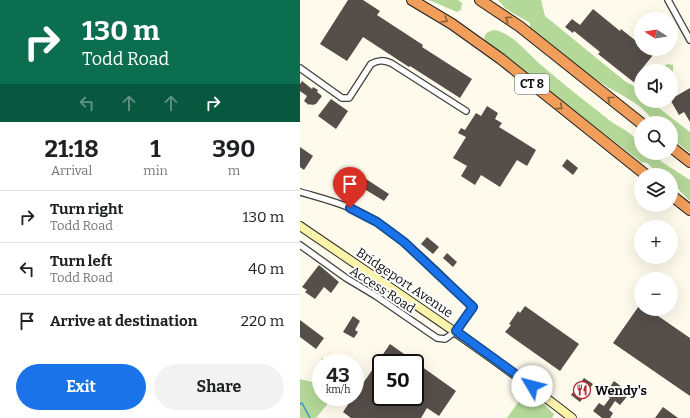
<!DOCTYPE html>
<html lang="en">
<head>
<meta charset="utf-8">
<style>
  body { margin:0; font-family:Bitter,serif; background:#f2f2f2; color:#202124; height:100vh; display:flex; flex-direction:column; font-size:15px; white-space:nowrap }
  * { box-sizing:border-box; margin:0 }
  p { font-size:13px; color:#757577 }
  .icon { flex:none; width:22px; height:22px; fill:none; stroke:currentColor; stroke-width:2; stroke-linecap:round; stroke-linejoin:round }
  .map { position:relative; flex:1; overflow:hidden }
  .panel { display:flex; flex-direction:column; background:#fff; width:300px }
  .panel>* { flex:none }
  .top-card { background:#0b6e4f; color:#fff; overflow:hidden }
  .needle { width:26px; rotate:282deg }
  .tools { position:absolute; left:334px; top:12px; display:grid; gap:8px }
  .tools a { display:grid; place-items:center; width:44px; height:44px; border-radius:50%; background:#fff; box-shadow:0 4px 16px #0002; font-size:20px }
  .speed { position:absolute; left:12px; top:354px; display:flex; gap:8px; font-size:20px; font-weight:700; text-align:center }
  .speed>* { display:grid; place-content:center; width:52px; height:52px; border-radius:50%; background:#fff; box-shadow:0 4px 16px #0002; line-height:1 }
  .speed small { font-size:10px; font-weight:400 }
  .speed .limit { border:2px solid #111; border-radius:6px; background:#fff; color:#111 }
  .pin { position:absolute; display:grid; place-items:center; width:34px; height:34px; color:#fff; margin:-41px -17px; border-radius:50% 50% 50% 0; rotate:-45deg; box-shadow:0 0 4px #0007 }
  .pin .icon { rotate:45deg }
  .me { position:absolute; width:44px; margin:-22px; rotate:307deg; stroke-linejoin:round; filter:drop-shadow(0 0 3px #0008) }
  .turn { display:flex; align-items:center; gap:14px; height:84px; padding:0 16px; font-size:18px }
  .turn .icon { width:52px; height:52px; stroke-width:2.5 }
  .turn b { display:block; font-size:28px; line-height:34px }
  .lanes { display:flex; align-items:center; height:38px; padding:0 16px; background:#0003; justify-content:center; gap:20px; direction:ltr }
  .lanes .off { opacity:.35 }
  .eta { display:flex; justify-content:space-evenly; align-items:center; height:68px; text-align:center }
  .eta b { font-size:24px; font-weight:700; line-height:28px }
  .button { display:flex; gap:8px; margin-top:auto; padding:8px 16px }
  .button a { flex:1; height:46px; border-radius:24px; background:#1a73e8; color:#fff; font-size:16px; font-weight:700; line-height:46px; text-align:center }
  .button a+a { background:#f2f2f2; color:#202124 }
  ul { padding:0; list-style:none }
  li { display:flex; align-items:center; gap:12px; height:52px; padding:0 16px; border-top:1px solid #e0e0e0 }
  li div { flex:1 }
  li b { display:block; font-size:15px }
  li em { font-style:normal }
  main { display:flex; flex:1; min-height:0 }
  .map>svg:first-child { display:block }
  .forest { fill:#b4d898 }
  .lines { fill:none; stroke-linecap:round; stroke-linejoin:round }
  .stream { stroke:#3d91c9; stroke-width:1.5 }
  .building { fill:#554e49; fill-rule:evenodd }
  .minor-casing { stroke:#404040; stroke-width:8 }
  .secondary-casing { stroke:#2f2f2f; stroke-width:10 }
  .motorway-casing { stroke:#1e1e1e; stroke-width:12 }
  .minor { stroke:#fff; stroke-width:5.5 }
  .secondary { stroke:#fcf3aa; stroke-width:8 }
  .motorway { stroke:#f09e5a; stroke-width:10 }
  .oneway { stroke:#8a5d37 }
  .route-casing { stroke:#114b97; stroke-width:10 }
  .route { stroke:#1a73e8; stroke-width:7 }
  .labels { text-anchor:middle; stroke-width:4; stroke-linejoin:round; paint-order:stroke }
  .shield { fill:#fff; stroke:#565656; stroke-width:1 }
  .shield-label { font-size:12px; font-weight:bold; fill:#0d0d0d }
  .street-label { font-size:13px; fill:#0d0d0d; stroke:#fff }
  .poi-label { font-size:13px; font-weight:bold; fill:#0d0d0d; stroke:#fff; text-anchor:start }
</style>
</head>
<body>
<main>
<section class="panel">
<div class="top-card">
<div class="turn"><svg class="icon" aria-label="right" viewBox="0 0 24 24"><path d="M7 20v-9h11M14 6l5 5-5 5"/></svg><div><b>130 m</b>Todd Road</div></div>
<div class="lanes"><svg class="icon off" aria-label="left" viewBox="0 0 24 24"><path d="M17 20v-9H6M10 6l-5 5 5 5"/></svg><svg class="icon off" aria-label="ahead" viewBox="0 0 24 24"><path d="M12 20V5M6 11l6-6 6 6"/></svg><svg class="icon off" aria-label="ahead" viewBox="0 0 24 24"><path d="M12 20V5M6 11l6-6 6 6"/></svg><svg class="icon" aria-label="right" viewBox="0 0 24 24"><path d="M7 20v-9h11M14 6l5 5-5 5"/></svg></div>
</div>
<div class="eta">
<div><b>21:18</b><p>Arrival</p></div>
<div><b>1</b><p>min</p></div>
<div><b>390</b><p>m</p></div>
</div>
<ul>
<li><svg class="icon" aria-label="right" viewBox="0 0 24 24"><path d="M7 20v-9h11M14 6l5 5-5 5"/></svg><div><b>Turn right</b><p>Todd Road</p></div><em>130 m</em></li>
<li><svg class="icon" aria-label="left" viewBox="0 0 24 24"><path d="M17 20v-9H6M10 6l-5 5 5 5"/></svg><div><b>Turn left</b><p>Todd Road</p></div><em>40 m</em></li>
<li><svg class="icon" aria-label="arrive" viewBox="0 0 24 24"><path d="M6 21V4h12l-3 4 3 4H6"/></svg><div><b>Arrive at destination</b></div><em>220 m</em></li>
</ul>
<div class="button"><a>Exit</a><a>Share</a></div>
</section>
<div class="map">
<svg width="390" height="418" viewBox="0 0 390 418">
  <rect width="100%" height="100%" fill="#fefbed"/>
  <g class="forest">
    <path d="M129 0H158L162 3 161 10 157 12Z"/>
    <path d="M198 0H241L245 16 326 82 338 88 341 85V101H358L359 108 390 132V153L371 138V123H354C343 103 321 96 303 84 278 68 254 47 230 28V23L206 9Z"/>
    <path d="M195 30C213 34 227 53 241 65 264 85 289 104 313 123L325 130 341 142V153H353L362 162 390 180V201C383 195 379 188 371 183V175H360L347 163 341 162 187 43 184 38C186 32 189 31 195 30Z"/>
    <path d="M367 64 373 65V72L371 73V71H359Z"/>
    <path d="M22 358 32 363H21V397H33L16 418H0V379L12 382Z"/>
    <path d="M227 390 234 394 254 414 252 418H207Z"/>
  </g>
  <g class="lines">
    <path class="stream" d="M0 404 2 403 10 418"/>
  </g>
  <g class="building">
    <path d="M48 0H63L80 11 77 15 123 45 122 47 172 79 160 98 110 66 109 67 63 37 47 61 20 44Z"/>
    <path d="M293 9 320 31 321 29 341 45V49H346L353 55 341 70V81L336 84 298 54 300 52 274 31 273 33 265 27 272 19 280 25Z"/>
    <path d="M2 81 12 89 13 87 18 90 17 92 22 96 16 104 12 105 10 104 9 105 4 101 7 96 0 91V84Z"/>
    <path d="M390 88V122L384 112 379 115 371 101V99Z"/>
    <path d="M31 99 48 111 36 129 18 116Z"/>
    <path d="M187 106 198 113 195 119 202 123 199 127 236 150 227 166 217 160 200 187 181 175 175 185 161 176 167 166 153 158 166 137 158 133 161 128 165 130 176 113 181 116Z"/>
    <path d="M0 147 13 156 4 170 0 167Z"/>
    <path d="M267 159 278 168 273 175 262 166Z"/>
    <path d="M66 179 89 194 84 201 61 187Z"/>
    <path d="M127 237 139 247 133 254 121 244Z"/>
    <path d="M147 253 157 262 153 267 143 258Z"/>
    <path d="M19 265 39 282 31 293 24 287 15 299 5 292 7 290 2 287Z"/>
    <path d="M341 303V309H348L390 338V396L313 343Z"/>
    <path d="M225 306 279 344 260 371 205 332 211 325 209 324 218 311 220 313Z"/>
    <path d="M53 316 60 321 55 330 58 332 54 338 43 332Z"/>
    <path d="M0 320 24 338 16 349 0 337Z"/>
    <path d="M90 344 156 391 139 416 127 408 121 418H51L43 412 53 397H55V395ZM81 363H115V397H81Z"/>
    <path d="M284 378 293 384 280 402 271 395Z"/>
    <path d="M314 381 330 393 320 405 315 401 309 410 313 413 310 418H302L293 411 299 403 304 406 310 398 305 394Z"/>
    <path d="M363 407 378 418H355Z"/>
  </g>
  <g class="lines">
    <g class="minor-casing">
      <g id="minor">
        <path d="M368 0 390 40"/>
        <path d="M0 68 42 98H49L71 64C78 60 83 60 91 63L166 111"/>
        <path d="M0 192C17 197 34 201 50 208 98 228 136 271 173 307L156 331 145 339 137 338 76 296 46 278 0 245"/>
      </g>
    </g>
    <g class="secondary-casing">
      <path id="secondary" d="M0 226C92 289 184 349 272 418"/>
    </g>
    <g class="motorway-casing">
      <g id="motorway">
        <path d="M112 0 152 24 201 59 346 175"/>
        <path d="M180 0 219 26 341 123"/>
        <path d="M371 147 390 162"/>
        <path d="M371 195 390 210"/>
      </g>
    </g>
    <use href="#minor" class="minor"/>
    <use href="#secondary" class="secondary"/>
    <use href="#motorway" class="motorway"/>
  </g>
  <defs><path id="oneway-chevron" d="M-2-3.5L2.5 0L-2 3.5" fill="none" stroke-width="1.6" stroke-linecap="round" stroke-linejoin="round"/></defs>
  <g class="oneway">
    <use href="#oneway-chevron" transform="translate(208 19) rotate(-146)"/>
    <use href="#oneway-chevron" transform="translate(145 20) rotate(32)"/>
    <use href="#oneway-chevron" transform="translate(310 99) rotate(-141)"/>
    <use href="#oneway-chevron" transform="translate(260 107) rotate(39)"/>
  </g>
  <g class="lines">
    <g class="route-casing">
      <path id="route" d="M50 208 77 222 104 242 173 307 156 331 232 386"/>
    </g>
    <use href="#route" class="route"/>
  </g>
  <defs>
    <g id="restaurant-ring" transform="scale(0.9)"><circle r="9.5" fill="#fff" stroke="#b82930" stroke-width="1.5"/><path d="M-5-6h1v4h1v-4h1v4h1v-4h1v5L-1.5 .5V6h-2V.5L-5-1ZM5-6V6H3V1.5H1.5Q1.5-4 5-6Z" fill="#b82930"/></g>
  </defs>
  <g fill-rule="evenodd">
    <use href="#restaurant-ring" x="282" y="390"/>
  </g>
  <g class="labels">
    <rect class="shield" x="215" y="74" width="34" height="20" rx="3"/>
    <g class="shield-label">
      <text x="232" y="88">CT 8</text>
    </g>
    <g class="street-label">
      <text transform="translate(105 282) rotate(34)" y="5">Bridgeport Avenue</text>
      <text transform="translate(83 289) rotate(33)" y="5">Access Road</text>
    </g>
    <g class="poi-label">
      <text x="295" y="395">Wendy's</text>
    </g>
  </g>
</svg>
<div class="tools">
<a><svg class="needle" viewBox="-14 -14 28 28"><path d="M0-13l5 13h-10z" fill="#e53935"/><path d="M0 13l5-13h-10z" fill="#757577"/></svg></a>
<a><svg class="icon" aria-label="sound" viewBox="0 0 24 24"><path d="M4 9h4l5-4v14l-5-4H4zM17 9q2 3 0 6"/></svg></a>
<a><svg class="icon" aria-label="search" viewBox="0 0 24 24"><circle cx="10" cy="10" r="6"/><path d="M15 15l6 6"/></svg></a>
<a><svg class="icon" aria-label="layers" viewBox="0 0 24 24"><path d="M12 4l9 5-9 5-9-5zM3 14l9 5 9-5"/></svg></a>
<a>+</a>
<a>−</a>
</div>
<div class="speed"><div>43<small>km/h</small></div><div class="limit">50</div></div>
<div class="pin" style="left:50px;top:208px;background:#d93025"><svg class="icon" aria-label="arrive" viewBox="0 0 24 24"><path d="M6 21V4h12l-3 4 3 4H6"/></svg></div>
<svg class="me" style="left:232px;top:386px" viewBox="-20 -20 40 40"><circle r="19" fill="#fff"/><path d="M0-13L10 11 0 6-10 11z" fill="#1a73e8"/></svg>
</div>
</main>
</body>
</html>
